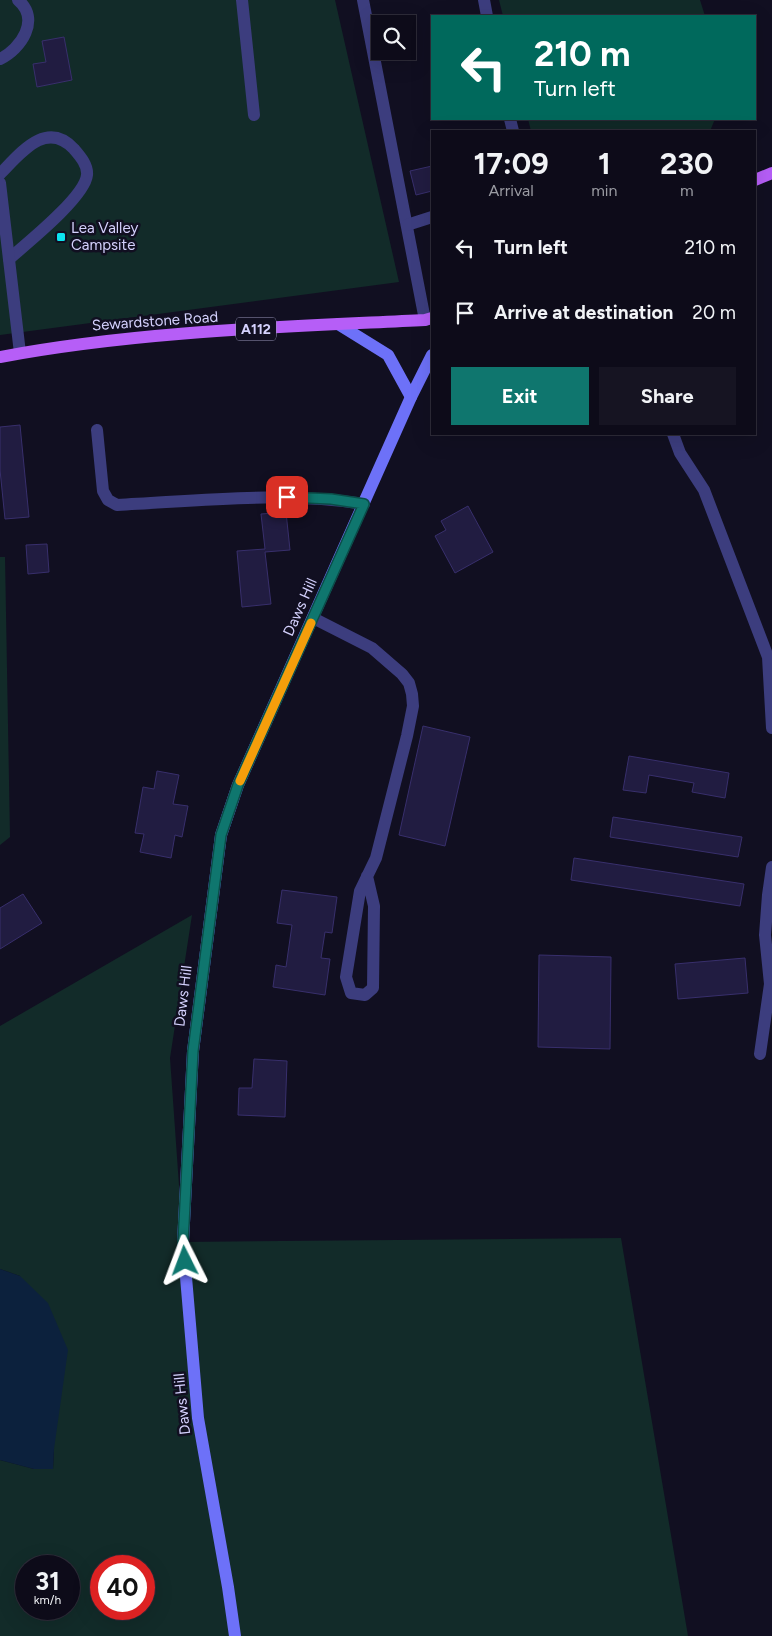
<!DOCTYPE html>
<html lang="en">
<head>
<meta charset="utf-8">
<style>
  body { margin:0; font-family:Figtree,sans-serif; background:#161422; color:#f1f3f6; height:100vh; display:flex; flex-direction:column; font-size:19px; white-space:nowrap }
  * { box-sizing:border-box; margin:0 }
  p { font-size:16px; color:#9a9ba2 }
  .icon { flex:none; width:28px; height:28px; fill:none; stroke:currentColor; stroke-width:2; stroke-linecap:round; stroke-linejoin:round }
  .map { position:relative; flex:1; overflow:hidden }
  .panel { position:absolute; left:431px; top:130px; width:325px; height:305px; display:flex; flex-direction:column; background:#0d0b19; border-radius:0px; box-shadow:0 5px 20px #0002,0 0 0 1px #2d2b38 }
  .panel>* { flex:none }
  .hud { position:absolute; left:431px; top:15px; width:325px; height:105px; border-radius:0px; box-shadow:0 5px 20px #0002,0 0 0 1px #2d2b38; background:#00695c; color:#fff; overflow:hidden }
  .controls { position:absolute; left:371px; top:15px; display:grid; gap:10px }
  .controls a { display:grid; place-items:center; width:45px; height:45px; border-radius:0px; background:#0d0b19; box-shadow:0 5px 20px #0002,0 0 0 1px #2d2b38; font-size:25px }
  .speed { position:absolute; left:15px; top:1555px; display:flex; gap:10px; font-size:25px; font-weight:700; text-align:center }
  .speed>* { display:grid; place-content:center; width:65px; height:65px; border-radius:50%; background:#0d0b19; box-shadow:0 5px 20px #0002,0 0 0 1px #2d2b38; line-height:1 }
  .speed small { font-size:12px; font-weight:400 }
  .speed .limit { border:8px solid #d22; background:#fff; color:#111 }
  .pin { position:absolute; display:grid; place-items:center; width:42px; height:42px; color:#fff; margin:-21px; border-radius:10px; box-shadow:0 2px 8px #0006 }
  .me { position:absolute; width:55px; margin:-28px; rotate:357deg; stroke-linejoin:round; filter:drop-shadow(0 0 4px #0008) }
  .turn { display:flex; align-items:center; gap:18px; height:105px; padding:0 20px; font-size:22px }
  .turn .icon { width:65px; height:65px; stroke-width:2.5 }
  .turn b { display:block; font-size:35px; line-height:42px }
  .eta { display:flex; justify-content:space-evenly; align-items:center; height:85px; text-align:center }
  .eta b { font-size:30px; font-weight:700; line-height:35px }
  .primary-button { display:flex; gap:10px; margin-top:auto; padding:10px 20px }
  .primary-button a { flex:1; height:58px; border-radius:0px; background:#0f766e; color:#fff; font-size:20px; font-weight:700; line-height:58px; text-align:center }
  .primary-button a+a { background:#161422; color:#f1f3f6 }
  ul { padding:0; list-style:none }
  li { display:flex; align-items:center; gap:15px; height:65px; padding:0 20px }
  li div { flex:1 }
  li b { display:block; font-size:19px }
  li em { font-style:normal }
  .map>svg:first-child { display:block }
  .green { fill:#122b29; fill-rule:evenodd }
  .water { fill:#0c213d }
  .building { fill:#211c41; stroke:#382f6c }
  .lines { fill:none; stroke-linecap:round; stroke-linejoin:round }
  .lane { stroke:#3c3d7e; stroke-width:12 }
  .secondary { stroke:#6d71f8; stroke-width:12 }
  .primary { stroke:#b65ef7; stroke-width:12 }
  .route-casing { stroke:#0a4d48; stroke-width:12 }
  .route { stroke:#0f766e; stroke-width:9 }
  .slow { stroke:#f59e0b; stroke-width:9 }
  .poi-dot { fill:#0ce4ee; stroke:#110f21; stroke-width:2 }
  .labels { text-anchor:middle; stroke-width:5; stroke-linejoin:round; paint-order:stroke }
  .shield { fill:#110f21; stroke:#9a97bb; stroke-width:1 }
  .shield-label { font-size:14px; font-weight:bold; fill:#d4d1fd }
  .poi-label { font-size:15px; fill:#d4d1fd; stroke:#110f21; text-anchor:start }
  .street-label { font-size:15px; fill:#d4d1fd; stroke:#110f21 }
</style>
</head>
<body>
<div class="map">
<svg width="772" height="1636" viewBox="0 0 772 1636">
  <rect width="100%" height="100%" fill="#110f21"/>
  <g class="green">
    <path d="M0 0H335L399 282 0 335Z"/>
    <path d="M499 0H700L705 16H503Z"/>
    <path d="M528 119H715L710 131H531Z"/>
    <path d="M0 557H5L10 837 0 845Z"/>
    <path d="M192 915 170 1058 183 1242 621 1238 688 1636H0V1460L34 1469H53L54 1449 20 1276 0 1269V1026ZM26 1566H69V1609H26ZM101 1566H144V1609H101Z"/>
  </g>
  <path class="water" d="M0 1269 20 1276 48 1303 68 1350 54 1449 53 1469H34L0 1460Z"/>
  <g class="building">
    <path d="M64 37 72 80 37 87 33 64 46 62 42 41Z"/>
    <path d="M432 166V191L416 195 410 171Z"/>
    <path d="M20 425 29 517 5 519 0 470V427Z"/>
    <path d="M468 506 493 552 455 573 435 536 446 530 441 521Z"/>
    <path d="M286 512 290 550 265 552 271 604 242 607 237 551 265 549 261 514Z"/>
    <path d="M47 544 49 572 28 574 26 545Z"/>
    <path d="M423 726 470 737 445 846 399 835Z"/>
    <path d="M629 756 729 773 725 798 692 792 694 783 649 775 646 793 623 790Z"/>
    <path d="M157 771 179 775 173 804 188 806 182 837 175 835 171 858 140 852 144 834 135 833 143 787 154 789Z"/>
    <path d="M613 817 742 837 738 857 610 837Z"/>
    <path d="M574 858 744 884 740 906 571 880Z"/>
    <path d="M282 890 337 897 332 933 325 932 321 958 330 959 325 995 273 987 276 965 286 967 292 925 277 923Z"/>
    <path d="M23 894 42 923 0 949V908Z"/>
    <path d="M539 955 611 957 610 1049 538 1047Z"/>
    <path d="M745 958 748 993 678 999 675 964Z"/>
    <path d="M254 1059 287 1061 285 1117 238 1115 239 1088H252Z"/>
  </g>
  <g class="lines">
    <g class="lane">
      <path d="M242 0 254 115"/>
      <path d="M363 0 425 320"/>
      <path d="M484 0 487 16"/>
      <path d="M0 59C21 49 41 19 18 0"/>
      <path d="M510 119 513 131"/>
      <path d="M0 174C20 154 46 119 74 149 80 156 88 165 87 175 85 197 26 244 9 259"/>
      <path d="M0 183 20 353"/>
      <path d="M407 225 432 217"/>
      <path d="M97 430 103 491 108 500 117 505C198 501 284 491 364 504"/>
      <path d="M673 434 680 453 704 490 768 657 772 728"/>
      <path d="M313 618 372 648 402 674 409 683 412 694 413 706 407 736 376 858 360 891 346 977 351 993 365 995 373 988 374 906 367 876"/>
      <path d="M760 1054 770 984 765 935 768 895 772 867"/>
    </g>
    <g class="secondary">
      <path d="M338 324 388 355 411 397"/>
      <path d="M235 1636 228 1587 198 1418 183 1242 193 1051 221 835 238 785 411 397 432 355"/>
    </g>
    <g class="primary">
      <path d="M755 180 772 173"/>
      <path d="M0 357C138 331 285 327 425 320L432 318"/>
    </g>
  </g>
  <g class="lines">
    <g class="route-casing">
      <path id="route" d="M185 1261 183 1242 193 1051 221 835 238 785 364 504 331 499 287 497"/>
    </g>
    <use href="#route" class="route"/>
    <path class="slow" d="M240 781 311 623"/>
  </g>
  <rect class="poi-dot" x="56" y="232" width="10" height="10" rx="2.5"/>
  <g class="labels">
    <rect class="shield" x="236" y="317.5" width="40" height="23" rx="4"/>
    <g class="shield-label">
      <text x="256" y="334">A112</text>
    </g>
    <g class="poi-label">
      <text x="71" y="233">Lea Valley<tspan x="71" dy="17">Campsite</tspan></text>
    </g>
    <g class="street-label">
      <text transform="translate(155 321) rotate(-4)" y="5">Sewardstone Road</text>
      <text transform="translate(300 607) rotate(-66)" y="5">Daws Hill</text>
      <text transform="translate(183 996) rotate(-83)" y="5">Daws Hill</text>
      <text transform="translate(182 1404) rotate(-96)" y="5">Daws Hill</text>
    </g>
  </g>
</svg>
<div class="controls">
<a><svg class="icon" aria-label="search" viewBox="0 0 24 24"><circle cx="10" cy="10" r="6"/><path d="M15 15l6 6"/></svg></a>
</div>
<div class="speed"><div>31<small>km/h</small></div><div class="limit">40</div></div>
<div class="pin" style="left:287px;top:497px;background:#d93025"><svg class="icon" aria-label="arrive" viewBox="0 0 24 24"><path d="M6 21V4h12l-3 4 3 4H6"/></svg></div>
<svg class="me" style="left:185px;top:1261px" viewBox="-20 -20 40 40"><path d="M0-17L14 15 0 8-14 15z" fill="#0f766e" stroke="#fff" stroke-width="4"/></svg>
<div class="hud">
<div class="turn"><svg class="icon" aria-label="left" viewBox="0 0 24 24"><path d="M17 20v-9H6M10 6l-5 5 5 5"/></svg><div><b>210 m</b>Turn left</div></div>
</div>
<section class="panel">
<div class="eta">
<div><b>17:09</b><p>Arrival</p></div>
<div><b>1</b><p>min</p></div>
<div><b>230</b><p>m</p></div>
</div>
<ul>
<li><svg class="icon" aria-label="left" viewBox="0 0 24 24"><path d="M17 20v-9H6M10 6l-5 5 5 5"/></svg><div><b>Turn left</b></div><em>210 m</em></li>
<li><svg class="icon" aria-label="arrive" viewBox="0 0 24 24"><path d="M6 21V4h12l-3 4 3 4H6"/></svg><div><b>Arrive at destination</b></div><em>20 m</em></li>
</ul>
<div class="primary-button"><a>Exit</a><a>Share</a></div>
</section>
</div>
</body>
</html>
